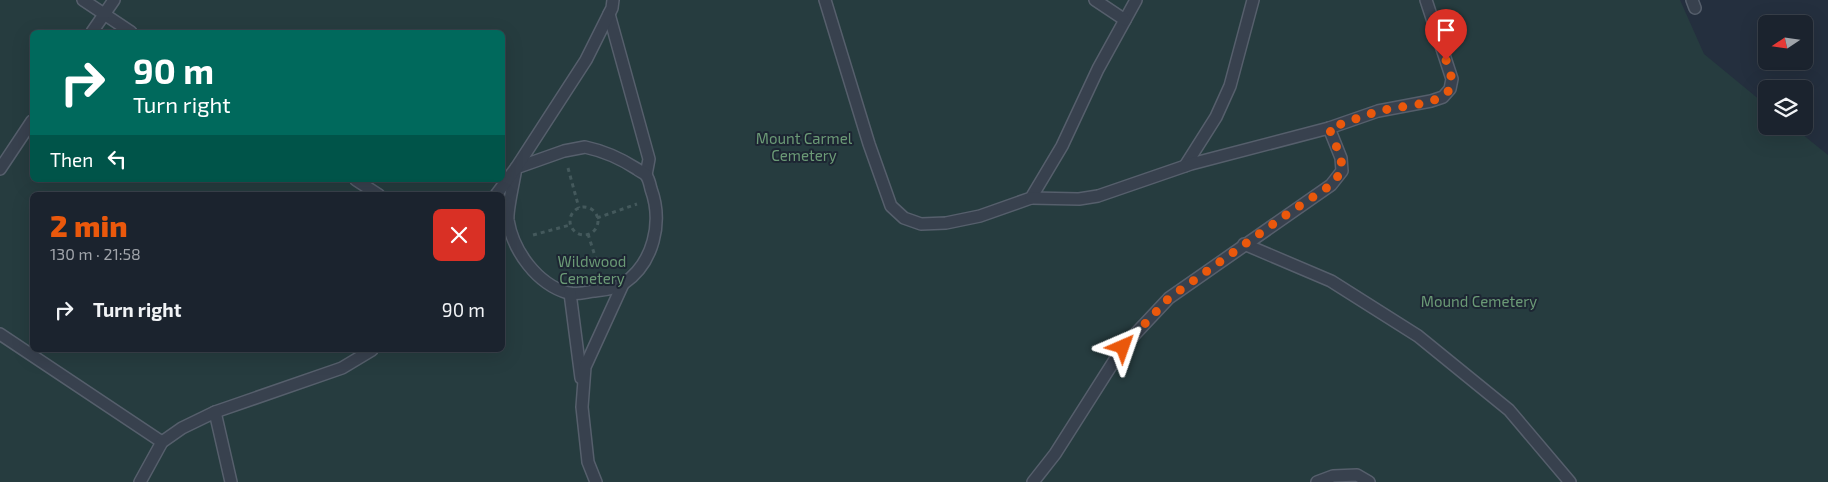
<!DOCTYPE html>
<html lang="en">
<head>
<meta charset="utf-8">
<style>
  body { margin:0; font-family:"Exo 2",sans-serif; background:#242b36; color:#f1f3f6; height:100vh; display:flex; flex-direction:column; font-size:19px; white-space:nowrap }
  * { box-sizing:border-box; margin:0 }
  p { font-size:16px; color:#a0a4aa }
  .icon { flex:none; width:28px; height:28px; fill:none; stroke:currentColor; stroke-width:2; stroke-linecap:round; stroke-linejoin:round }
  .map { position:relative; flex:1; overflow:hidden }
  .details { position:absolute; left:30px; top:192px; width:475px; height:160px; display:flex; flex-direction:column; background:#1b232e; border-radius:8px; box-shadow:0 5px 20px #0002,0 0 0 1px #39404a }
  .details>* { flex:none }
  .hud { position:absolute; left:30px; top:30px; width:475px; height:152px; border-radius:8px; box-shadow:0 5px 20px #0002,0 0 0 1px #39404a; background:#00695c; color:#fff; overflow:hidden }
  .needle { width:32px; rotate:257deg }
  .fabs { position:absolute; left:1758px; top:15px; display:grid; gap:10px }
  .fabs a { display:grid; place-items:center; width:55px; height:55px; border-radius:8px; background:#1b232e; box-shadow:0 5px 20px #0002,0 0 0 1px #39404a; font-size:25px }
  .pin { position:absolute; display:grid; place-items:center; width:42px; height:42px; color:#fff; margin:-51px -21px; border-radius:50% 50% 50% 0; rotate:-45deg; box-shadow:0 0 5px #0007 }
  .pin .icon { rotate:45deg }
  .me { position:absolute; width:55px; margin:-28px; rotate:43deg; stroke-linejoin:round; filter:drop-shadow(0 0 4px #0008) }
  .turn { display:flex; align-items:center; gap:18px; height:105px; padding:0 20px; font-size:22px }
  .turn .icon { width:65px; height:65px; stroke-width:2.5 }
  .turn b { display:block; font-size:35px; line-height:42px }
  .then { display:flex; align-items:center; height:48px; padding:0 20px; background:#0003; gap:10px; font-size:19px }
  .round { display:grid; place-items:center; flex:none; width:52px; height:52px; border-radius:8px; background:#242b36 }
  .head { display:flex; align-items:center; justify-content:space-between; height:85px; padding:0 20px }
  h1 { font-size:30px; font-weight:800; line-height:38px; color:#ea580c }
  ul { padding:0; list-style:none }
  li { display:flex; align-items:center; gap:15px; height:65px; padding:0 20px }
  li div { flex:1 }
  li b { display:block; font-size:19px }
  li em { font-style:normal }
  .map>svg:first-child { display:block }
  .green { fill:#263c3f; fill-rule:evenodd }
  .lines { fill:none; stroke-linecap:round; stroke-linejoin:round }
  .service-casing { stroke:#565f6c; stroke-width:14 }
  .path { stroke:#44595c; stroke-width:3; stroke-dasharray:4 4; stroke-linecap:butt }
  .service { stroke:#38414e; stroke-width:11 }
  .route { stroke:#ea580c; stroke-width:9; stroke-dasharray:0 16.2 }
  .labels { text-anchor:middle; stroke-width:4; stroke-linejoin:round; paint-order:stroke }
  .park-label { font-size:15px; fill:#6b9a76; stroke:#1d2633 }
</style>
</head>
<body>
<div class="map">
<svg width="1828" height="482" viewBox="0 0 1828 482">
  <rect width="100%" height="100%" fill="#242f3e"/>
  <path class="green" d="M0 0H1680L1704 54 1766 105V126H1792L1828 155V482H0ZM32 32H502V180H32ZM32 195H502V350H32Z"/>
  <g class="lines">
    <g class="service-casing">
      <g id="service">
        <path d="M83 0 131 32"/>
        <path d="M825 0 869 144 891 206 904 218 921 224 946 223 980 216 1031 198 1062 146 1098 69 1136 0"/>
        <path d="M1095 0 1125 20"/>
        <path d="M1692 0 1695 8"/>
        <path d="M609 14 649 159 646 175"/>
        <path d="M92 32 114 0"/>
        <path d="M585 147C604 151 620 158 637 169 639 171 644 173 646 175 649 179 650 185 651 189 663 222 654 263 623 284 616 289 603 290 594 291 586 292 576 295 568 293 537 284 513 251 508 220 507 209 514 181 516 168L564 151Z"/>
        <path d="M1185 166 1216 117 1230 86 1253 0"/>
        <path d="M0 169 32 121"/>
        <path d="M356 180 379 195"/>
        <path d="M496 195 516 168 586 60 612 8 613 0"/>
        <path d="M1031 198 1079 199 1098 196 1191 164 1329 128 1378 111 1431 101 1443 97 1450 89 1452 79 1426 0"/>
        <path d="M1244 244 1331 281 1418 336 1509 410 1570 482"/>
        <path d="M570 293 581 378"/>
        <path d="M0 334 162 442"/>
        <path d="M215 412 342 368 372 350"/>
        <path d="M140 482 162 442 182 428 215 412 231 482"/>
        <path d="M596 482 588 462 582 407 585 367 623 284"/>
        <path d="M1033 482 1055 454 1123 347 1169 298 1331 185 1342 171 1341 158 1329 128"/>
        <path d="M1317 482 1333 476 1357 475 1369 482"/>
      </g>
    </g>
    <g class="path">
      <path d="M568 168 579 208"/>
      <circle cx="584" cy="221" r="14"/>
      <path d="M597 218 637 204"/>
      <path d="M588 234 600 272"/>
      <path d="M533 235 570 225"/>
    </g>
    <use href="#service" class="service"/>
  </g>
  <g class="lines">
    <path class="route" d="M1123 347 1169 298 1283 217 1331 185 1342 171 1341 158 1329 128C1345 123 1360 117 1376 112 1394 106 1439 106 1449 90 1455 81 1449 70 1446 60"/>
  </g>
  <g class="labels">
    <g class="park-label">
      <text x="804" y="144">Mount Carmel<tspan x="804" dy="17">Cemetery</tspan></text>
      <text x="592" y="267">Wildwood<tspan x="592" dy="17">Cemetery</tspan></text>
      <text x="1479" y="307">Mound Cemetery</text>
    </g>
  </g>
</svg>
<div class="fabs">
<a><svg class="needle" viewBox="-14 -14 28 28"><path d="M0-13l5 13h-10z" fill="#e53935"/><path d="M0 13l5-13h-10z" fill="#a0a4aa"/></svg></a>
<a><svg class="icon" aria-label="layers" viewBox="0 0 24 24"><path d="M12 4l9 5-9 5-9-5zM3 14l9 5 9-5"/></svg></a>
</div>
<div class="pin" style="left:1446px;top:60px;background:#d93025"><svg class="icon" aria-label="arrive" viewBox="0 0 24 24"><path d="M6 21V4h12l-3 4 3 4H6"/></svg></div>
<svg class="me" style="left:1123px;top:347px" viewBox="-20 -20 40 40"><path d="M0-17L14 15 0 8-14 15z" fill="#ea580c" stroke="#fff" stroke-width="4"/></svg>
<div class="hud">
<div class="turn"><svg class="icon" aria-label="right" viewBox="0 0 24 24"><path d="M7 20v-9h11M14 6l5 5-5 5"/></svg><div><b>90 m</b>Turn right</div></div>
<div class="then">Then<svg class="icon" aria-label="left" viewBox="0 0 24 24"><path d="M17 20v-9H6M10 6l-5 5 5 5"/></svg></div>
</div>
<section class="details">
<div class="head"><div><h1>2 min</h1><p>130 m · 21:58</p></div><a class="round" style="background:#d93025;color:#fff"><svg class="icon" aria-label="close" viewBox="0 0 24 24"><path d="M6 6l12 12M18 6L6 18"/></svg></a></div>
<ul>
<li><svg class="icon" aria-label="right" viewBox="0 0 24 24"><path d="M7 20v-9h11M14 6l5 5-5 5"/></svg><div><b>Turn right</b></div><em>90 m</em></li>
</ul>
</section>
</div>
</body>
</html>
